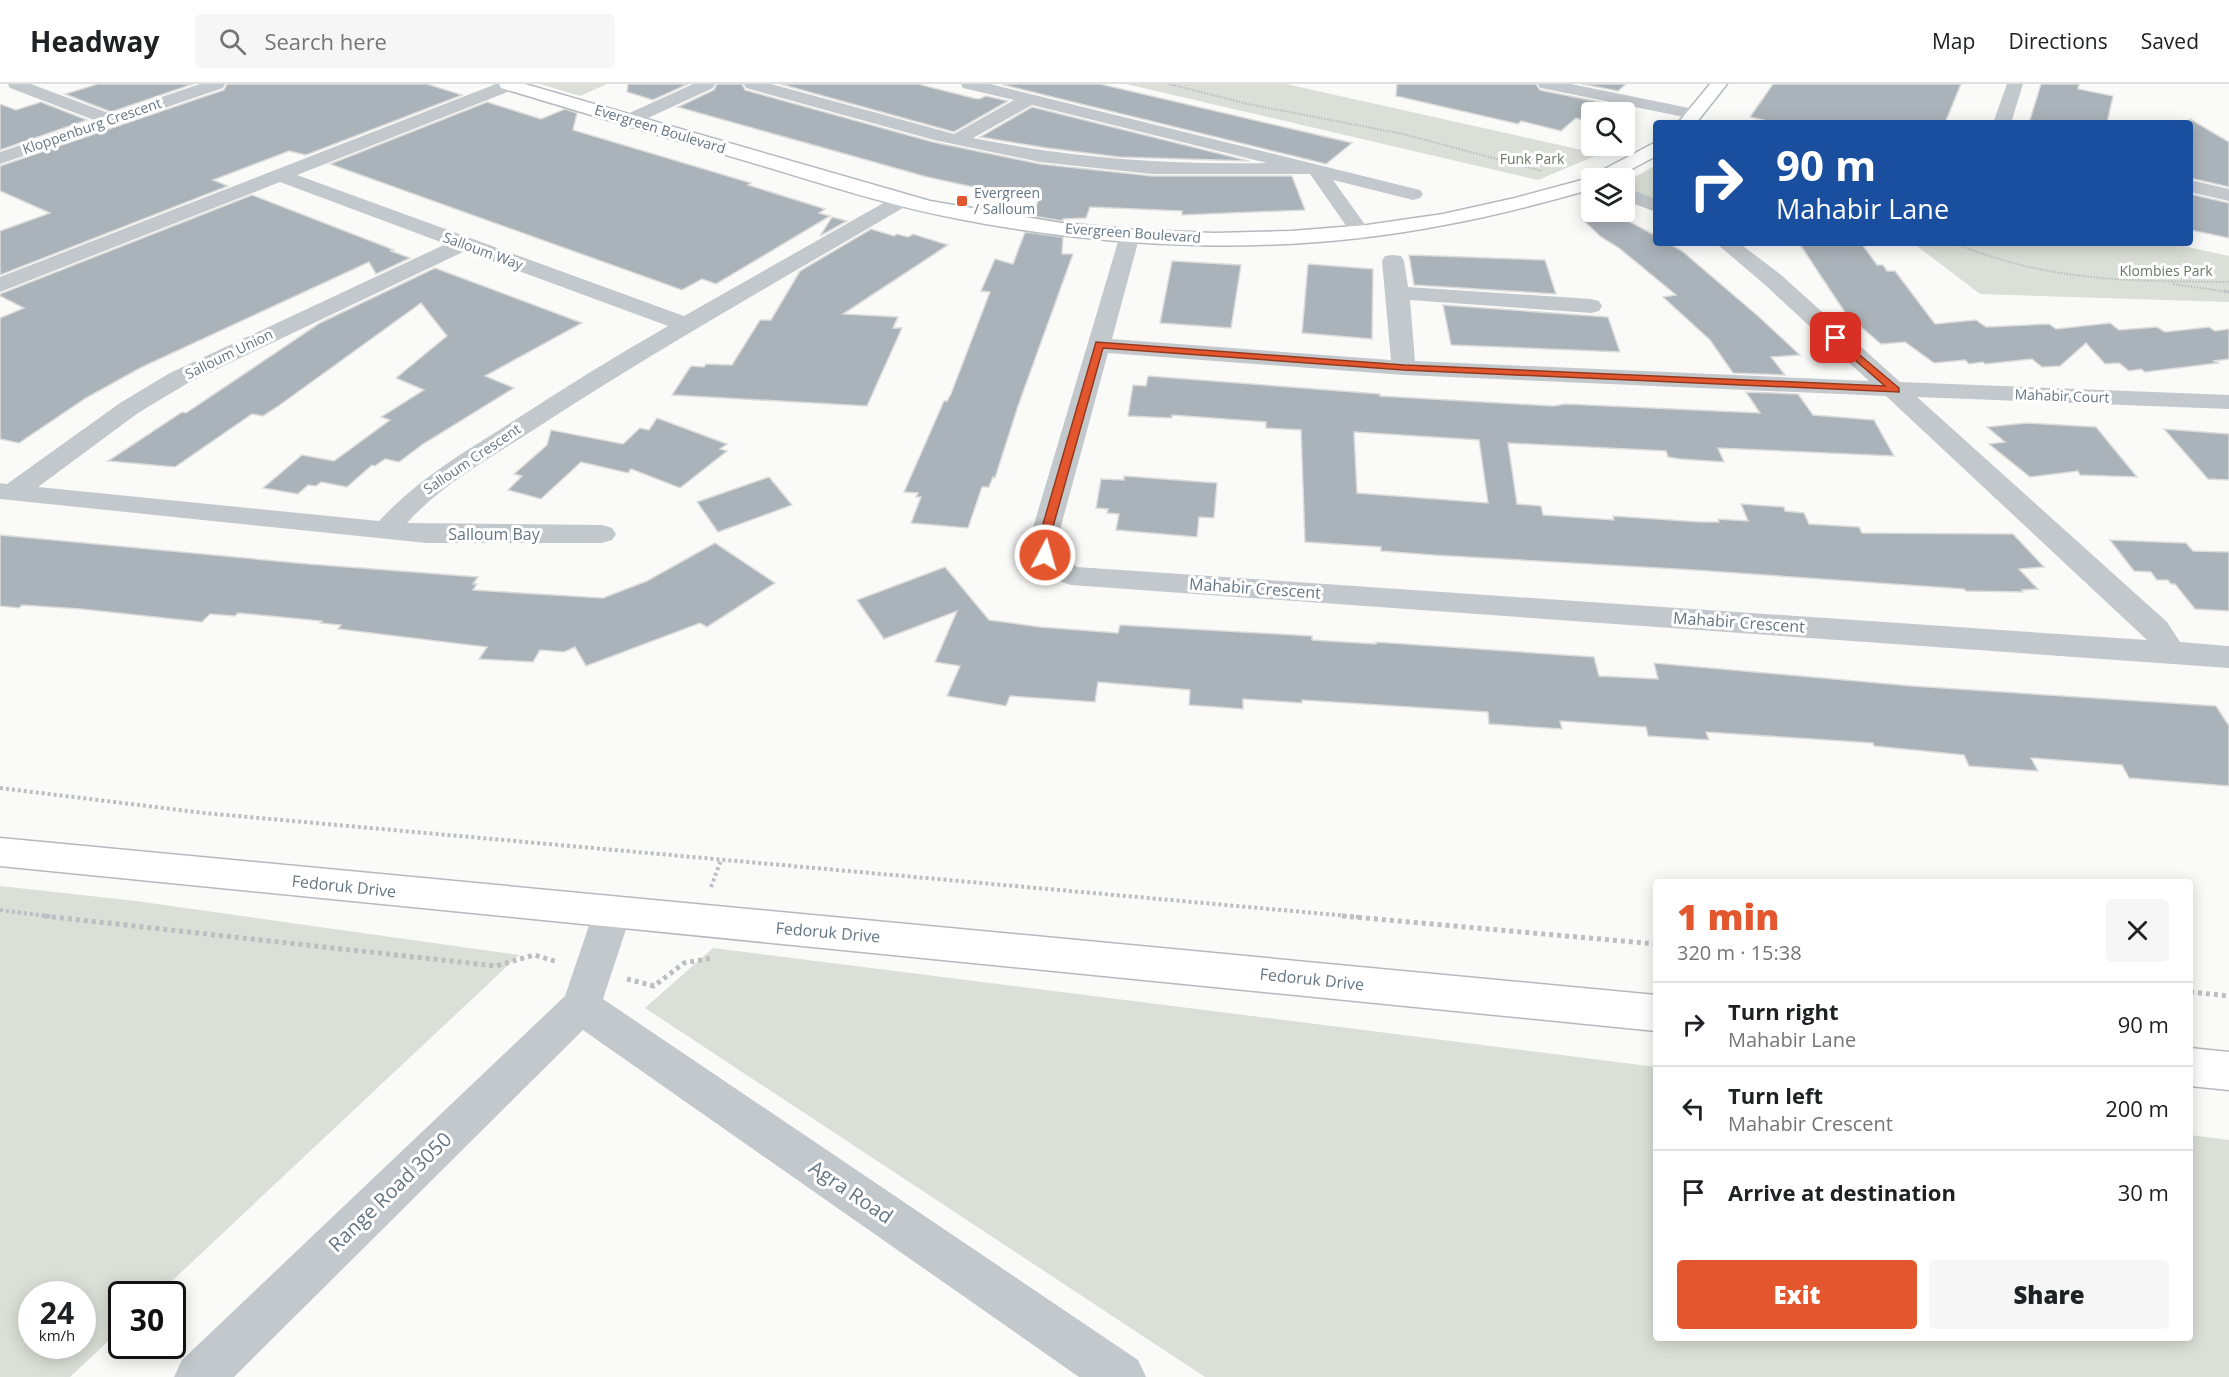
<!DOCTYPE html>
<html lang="en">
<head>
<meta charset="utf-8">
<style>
  body { margin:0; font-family:"Open Sans",sans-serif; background:#f6f6f6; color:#202124; height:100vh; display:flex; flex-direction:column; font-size:22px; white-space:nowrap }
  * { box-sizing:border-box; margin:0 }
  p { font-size:20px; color:#757577 }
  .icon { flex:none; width:33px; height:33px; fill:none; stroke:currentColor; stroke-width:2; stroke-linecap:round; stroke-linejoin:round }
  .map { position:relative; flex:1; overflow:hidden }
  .panel { position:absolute; left:1653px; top:795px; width:540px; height:462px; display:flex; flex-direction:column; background:#fff; border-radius:6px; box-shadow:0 3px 15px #0003 }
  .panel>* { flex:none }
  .hud { position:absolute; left:1653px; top:36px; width:540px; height:126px; border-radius:6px; box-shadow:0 3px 15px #0003; background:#1a4fa0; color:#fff; overflow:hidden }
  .fabs { position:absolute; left:1581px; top:18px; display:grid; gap:12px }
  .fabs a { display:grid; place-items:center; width:54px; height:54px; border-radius:6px; background:#fff; box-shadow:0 3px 15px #0003; font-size:30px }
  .speed { position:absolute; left:18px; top:1197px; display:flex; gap:12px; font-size:30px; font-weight:700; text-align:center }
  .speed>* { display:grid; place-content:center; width:78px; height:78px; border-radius:50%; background:#fff; box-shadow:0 3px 15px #0003; line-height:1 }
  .speed small { font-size:15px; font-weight:400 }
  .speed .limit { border:3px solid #111; border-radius:9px; background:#fff; color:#111 }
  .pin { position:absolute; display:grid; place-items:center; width:51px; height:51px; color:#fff; margin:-26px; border-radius:12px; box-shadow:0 3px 9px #0006 }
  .me { position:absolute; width:66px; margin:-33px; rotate:6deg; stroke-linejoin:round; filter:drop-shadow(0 0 4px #0008) }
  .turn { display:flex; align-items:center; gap:21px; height:126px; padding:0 24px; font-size:27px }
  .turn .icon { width:78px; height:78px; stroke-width:2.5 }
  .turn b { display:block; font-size:42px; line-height:51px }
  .round { display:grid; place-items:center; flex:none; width:63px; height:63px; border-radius:6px; background:#f6f6f6 }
  .headline { display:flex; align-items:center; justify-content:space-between; height:102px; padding:0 24px }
  h1 { font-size:36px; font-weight:800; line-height:45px; color:#e4572e }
  .primary-button { display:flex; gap:12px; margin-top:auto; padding:12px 24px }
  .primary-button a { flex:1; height:69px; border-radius:6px; background:#e4572e; color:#fff; font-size:24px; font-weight:800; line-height:69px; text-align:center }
  .primary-button a+a { background:#f6f6f6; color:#202124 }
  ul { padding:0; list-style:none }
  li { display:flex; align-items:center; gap:18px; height:84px; padding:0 24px; border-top:2px solid #e0e0e0 }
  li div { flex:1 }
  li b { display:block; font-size:22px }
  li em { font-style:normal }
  header { display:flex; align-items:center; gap:36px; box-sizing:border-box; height:84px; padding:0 30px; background:#fff; border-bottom:2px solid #e0e0e0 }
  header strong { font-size:28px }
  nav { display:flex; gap:33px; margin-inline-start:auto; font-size:21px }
  .search { width:420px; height:54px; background:#f6f6f6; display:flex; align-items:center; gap:15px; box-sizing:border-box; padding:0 21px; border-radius:6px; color:#757577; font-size:22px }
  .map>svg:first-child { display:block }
  .green { fill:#dadfd7; fill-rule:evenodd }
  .building { fill:#aab3b9; stroke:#dcdcda; stroke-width:1.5; fill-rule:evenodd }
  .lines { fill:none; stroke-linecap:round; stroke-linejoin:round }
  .secondary-casing { stroke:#b3babf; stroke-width:3 }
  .path-far3 { stroke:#bbbfc2; stroke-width:2; stroke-dasharray:1.5 1.5; stroke-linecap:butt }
  .path-far2 { stroke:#bbbfc2; stroke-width:3; stroke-dasharray:2 2; stroke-linecap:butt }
  .path-far1 { stroke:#bbbfc2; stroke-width:4; stroke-dasharray:3 3; stroke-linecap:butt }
  .path { stroke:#bbbfc2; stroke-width:5; stroke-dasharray:4 4; stroke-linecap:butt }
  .street { fill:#c3c8cc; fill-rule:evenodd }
  .secondary { fill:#fff; fill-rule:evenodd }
  .route { fill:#e4572e; stroke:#94391e; stroke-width:1.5 }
  .poi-dot { fill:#e4572e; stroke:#fff; stroke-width:2 }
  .labels { text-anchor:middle; stroke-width:6; stroke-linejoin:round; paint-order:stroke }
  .far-street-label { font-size:14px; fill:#657683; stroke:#fff }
  .far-park-label { font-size:14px; fill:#687a64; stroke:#fff }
  .far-poi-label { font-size:14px; fill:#657683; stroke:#fff; text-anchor:start }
  .street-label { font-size:16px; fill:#657683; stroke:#fff }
  .near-street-label { font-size:20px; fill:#657683; stroke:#fff }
</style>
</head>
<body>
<header>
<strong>Headway</strong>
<div class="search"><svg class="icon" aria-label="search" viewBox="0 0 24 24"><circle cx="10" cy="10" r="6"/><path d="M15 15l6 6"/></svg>Search here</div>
<nav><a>Map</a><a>Directions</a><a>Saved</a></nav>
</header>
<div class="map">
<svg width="2229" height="1293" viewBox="0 0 2229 1293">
  <rect width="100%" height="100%" fill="#fafaf8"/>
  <g class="green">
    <path d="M540 0H607L580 12Z"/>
    <path d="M1126 0H1286L1600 70 1538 96Z"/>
    <path d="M1656 81V122L1625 109 1624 99Z"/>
    <path d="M1913 159H2170L2229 172V218L1980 210Z"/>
    <path d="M0 802 136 817 519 871 158 1210H122L121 1245 70 1293H0ZM82 1210V1262H32V1210Z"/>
    <path d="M713 864 1656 983V1254H2190V1051L2229 1056V1293H1205L645 924Z"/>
  </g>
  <g class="building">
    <path d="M98 0H193L111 28 65 10Z"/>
    <path d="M227 0H427L462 11 306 71 289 67 213 96 228 102 0 191V147L50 129 0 107V82L224 6Z"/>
    <path d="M628 0H688L653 16 627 8Z"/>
    <path d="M717 0H742L745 6 933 58 1040 80 1152 92H1292L1305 126 1182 131V127L1090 123 1086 134 1063 135V137L1032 132 1039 115 1023 113 1024 111 1020 113 1010 111 927 93 678 23 714 6Z"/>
    <path d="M780 0H918L973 14 979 15 986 12 1008 17 954 48Z"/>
    <path d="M1007 0H1100L1352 59 1326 80 1004 1Z"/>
    <path d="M1397 0H1536L1540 6 1604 19 1583 36 1576 34 1561 47 1521 37 1518 40 1396 12Z"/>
    <path d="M1582 0H1626L1618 7Z"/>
    <path d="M1773 0H1961L1945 39H1777L1750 33Z"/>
    <path d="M2041 0H2079L2078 5 2113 12 2107 39H2029Z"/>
    <path d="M41 18 87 36 0 66V20L16 26Z"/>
    <path d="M487 18 541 35 565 25 577 29 573 46 751 99 748 101 825 125 819 129 830 132 716 200 702 195 682 206 330 80Z"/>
    <path d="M1032 23 1249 77 1119 73 1047 64 980 53Z"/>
    <path d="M2190 35 2229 58V103L2190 94Z"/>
    <path d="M2190 110 2229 119V154L2190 146Z"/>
    <path d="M252 111 394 166 391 167 410 174 376 190 369 178 142 283 86 314 19 359 0 355V234L24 224 0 212V210Z"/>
    <path d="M1612 128 1656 152V159H1668L1682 167 1758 232 1800 271 1771 273 1785 291 1733 289 1710 256 1663 213 1676 211 1619 164 1601 153 1582 135Z"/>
    <path d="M832 133 847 137 820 152Z"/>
    <path d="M871 145 894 152 897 150 908 153 913 150 948 161 843 230 898 233 893 244H902L867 322 672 311 691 282 704 283 706 280 732 281 760 236H771L800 187Z"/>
    <path d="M1025 148 1063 153 1062 170H1073L1018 322 995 394 993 393 989 403H982L968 444 911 439 921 413H916L918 409 904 408 944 317H947L951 310 990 208 981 207 995 175 1013 180Z"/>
    <path d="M1799 159H1861L1877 181H1883L1887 187H1895L1935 240 1976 236 1986 243 2049 240 2056 245 2110 239 2119 246 2157 243 2165 248 2209 243 2215 247 2229 245V275L2214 277 2218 279 2145 288 2141 285 2129 287 2119 279 2105 280 2086 259 2060 282 2042 283 2032 275 1985 280 1983 278 1969 280 1965 276 1934 279 1905 258 1881 260 1846 230Z"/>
    <path d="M1409 171 1545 176 1556 210 1414 201Z"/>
    <path d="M1172 177 1241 181 1231 244 1160 239Z"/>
    <path d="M1308 180 1373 185 1372 255 1302 249Z"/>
    <path d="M435 184 582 239 485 292 514 304 423 360 399 378 385 375 375 382 372 381 347 403 321 398 316 402 308 401 298 410 263 404 302 371 334 377 390 336 381 333 424 306 396 294 447 252 421 219 277 323 263 332 252 330 175 383 108 377 182 328 186 329 320 239Z"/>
    <path d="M1443 221 1608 233 1620 268 1451 261Z"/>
    <path d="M1148 292 1380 310V312L1553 322 1566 320 1760 329 1746 308 1798 310 1813 331 1874 336 1894 372 1718 364 1724 378 1680 375 1668 373 1666 367 1508 359 1517 420 1541 422 1543 431 1614 436 1613 432 1700 438H1719L1718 435 1748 437 1741 420 1784 423 1785 427 1804 429 1809 440 1859 443 1862 449 2013 450 2044 483 2019 485 2038 505 2022 506 2023 508 1966 507 1964 505 1694 486 1433 471 1381 467V463L1305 458 1301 346 1266 344V338L1172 331V334L1128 332 1133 301 1146 302ZM1354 348 1479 356 1488 419 1357 409Z"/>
    <path d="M657 334 727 360 720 365 727 367 680 404 631 385 628 389 581 378 541 415 508 406 522 392 514 390 547 361 551 346 623 360 640 344 649 346Z"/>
    <path d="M2026 339 2096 343 2137 393 2080 391 2078 387 2030 393 1989 360 2005 358 1987 343Z"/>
    <path d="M2164 345 2229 350V396L2208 395Z"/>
    <path d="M1124 392 1217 399 1214 434 1199 433 1197 453 1116 446 1119 430 1107 429 1108 425 1096 424 1101 395 1124 396Z"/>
    <path d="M769 393 792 421 718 448 697 418Z"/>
    <path d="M0 451 308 480 478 493 473 500H477L473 506 603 514 647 497 715 459 775 499 707 543 700 539 586 582 575 563 564 568 540 566 533 578 479 575 487 563 338 545 341 541 320 539 322 537 238 529 235 532 210 530 202 538 81 525 22 521 19 524 0 522Z"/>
    <path d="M2110 456 2186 459 2193 467 2229 468V527L2195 525 2175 500H2171L2168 496H2157L2151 488 2134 487Z"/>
    <path d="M945 483 989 536 1040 543 1118 549 1120 541 1312 552V556L1376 560V558L1594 573 1599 592 1658 595 1654 579 1912 602 2216 622 2229 642V702L2129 694 2122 681 2031 674 2038 687 1969 682 1964 671 1874 662 1873 659 1706 648 1709 656 1648 652 1646 643 1560 637 1562 645 1489 640 1488 628 1302 616V619L1243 615V625L1189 621 1190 606 1098 598 1095 618 1010 612 1006 622 947 612 960 582 935 578 957 527 884 555 857 516Z"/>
  </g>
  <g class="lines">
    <g class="secondary-casing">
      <g id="secondary">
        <path d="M499 0H525L930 117 1061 139 1138 146 1214 149 1291 147 1367 141 1443 130 1515 114 1593 93 1595 90 1656 58V72L1615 94H1592V105C1543 119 1494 132 1444 141 1285 172 1118 166 959 135 895 123 832 103 770 84 680 58 591 31 501 4Z"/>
        <path d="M1710 0H1727L1696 39H1678Z"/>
        <path d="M0 754 1656 911V947L0 782Z"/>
        <path d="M2190 964 2229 968V1006L2190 1002Z"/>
      </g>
    </g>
    <g class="path-far3">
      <path d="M1169 0 1248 20 1403 50 1542 87"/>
      <path d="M1954 159C2049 198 2128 197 2229 198"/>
      <path d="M2173 200 2229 208"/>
    </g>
    <path class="path-far2" d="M2224 207 2229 208"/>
    <g class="path-far1">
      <path d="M0 704 204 729 1359 833"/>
      <path d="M711 803 721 776"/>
      <path d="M0 826 55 833"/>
    </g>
    <g class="path">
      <path d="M44 832 496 882 534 871 558 878"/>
      <path d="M1342 832 1656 860"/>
      <path d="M627 895 654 902 684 879 712 874"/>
      <path d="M2190 908 2229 912"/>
    </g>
    <g class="street">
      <path d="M8 0H31L111 30 200 0H225L223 4 0 80V68L94 36 10 4Z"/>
      <path d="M496 0 518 1 515 5 297 91 684 232 894 113H908L911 117 908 121C784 194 659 264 538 343 494 372 443 399 407 439L602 441 612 444 616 450 612 456 602 459H427L0 415V399L7 400 120 319 170 289 446 160 280 98 0 208V193ZM465 167 668 242C612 274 558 308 504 343 459 371 415 398 379 437L38 403 138 329 188 299Z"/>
      <path d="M693 0H715L713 4 635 40H623L620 36 623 32Z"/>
      <path d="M744 0H771L954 50 1014 16 963 4 961 0H990L1420 106 1423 110 1420 114 1413 116 1333 96 1371 149 1368 153 1361 155 1354 153 1310 90H1152L1040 78 934 56 746 4ZM1032 21 1267 79C1167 81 1071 74 973 54Z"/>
      <path d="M1538 0H1571L1694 25 1700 26 1703 30 1700 34 1694 35 1546 5 1540 4Z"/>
      <path d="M2007 0H2023L2011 39H1993Z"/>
      <path d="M2190 96 2229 105V117L2190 108Z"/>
      <path d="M1624 103 1656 115V128L1624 116Z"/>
      <path d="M1130 145 1137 147 1140 151 1112 255 1391 276 1382 177 1385 172 1393 171 1401 172 1404 177 1408 203 1591 215 1599 217 1602 222 1599 227 1591 229 1410 216 1415 277 1869 297 1764 200 1716 159H1739L1780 190 1900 298 2229 311V325L1917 313 2167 538 2180 558 2229 562V584L1071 501C1048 495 1032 481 1029 457L1120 151 1123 147ZM1108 269 1404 291 1886 312 2147 556 1077 483 1061 471 1057 457Z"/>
      <path d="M613 811 626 816 632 827 603 915 1138 1276 1146 1293H1079L583 946 234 1293H174L182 1276 565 912 594 827 600 816Z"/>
    </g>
    <use href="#secondary" class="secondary"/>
  </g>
  <path class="route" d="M1836 251 1899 304V308L1404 286 1103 264 1049 457 1051 471 1045 475 1039 471 1038 457 1096 258 1404 281 1885 302 1832 256 1831 254Z"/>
  <rect class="poi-dot" x="956" y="111" width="12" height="12" rx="3"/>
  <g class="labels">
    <g class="far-street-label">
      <text transform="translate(92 42) rotate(-19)" y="5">Kloppenburg Crescent</text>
      <text transform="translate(660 45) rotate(17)" y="5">Evergreen Boulevard</text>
      <text transform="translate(1133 149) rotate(4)" y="5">Evergreen Boulevard</text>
      <text transform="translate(483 167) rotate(20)" y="5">Salloum Way</text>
      <text transform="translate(229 270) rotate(-26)" y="5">Salloum Union</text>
      <text transform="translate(2062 312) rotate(2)" y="5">Mahabir Court</text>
      <text transform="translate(472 375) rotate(-34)" y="5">Salloum Crescent</text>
    </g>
    <g class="far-park-label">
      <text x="1532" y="80">Funk Park</text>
      <text x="2166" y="192">Klombies Park</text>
    </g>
    <g class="far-poi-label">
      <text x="974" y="114">Evergreen<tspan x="974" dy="16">/ Salloum</tspan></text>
    </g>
    <g class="street-label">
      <text x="494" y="456">Salloum Bay</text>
      <text transform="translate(1255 504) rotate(4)" y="6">Mahabir Crescent</text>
      <text transform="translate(1739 538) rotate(4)" y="6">Mahabir Crescent</text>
      <text transform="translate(344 802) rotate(6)" y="6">Fedoruk Drive</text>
      <text transform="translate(828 848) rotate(5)" y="6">Fedoruk Drive</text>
      <text transform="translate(1312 895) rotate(6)" y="6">Fedoruk Drive</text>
    </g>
    <g class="near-street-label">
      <text transform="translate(390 1108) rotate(-44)" y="7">Range Road 3050</text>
      <text transform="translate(851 1108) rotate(34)" y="7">Agra Road</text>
    </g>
  </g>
</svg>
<div class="fabs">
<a><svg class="icon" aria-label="search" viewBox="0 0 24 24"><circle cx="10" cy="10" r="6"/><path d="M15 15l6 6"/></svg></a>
<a><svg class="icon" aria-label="layers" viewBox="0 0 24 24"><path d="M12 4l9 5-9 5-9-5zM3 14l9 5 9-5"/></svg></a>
</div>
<div class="speed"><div>24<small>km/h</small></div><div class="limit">30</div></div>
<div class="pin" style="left:1836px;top:254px;background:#d93025"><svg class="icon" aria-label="arrive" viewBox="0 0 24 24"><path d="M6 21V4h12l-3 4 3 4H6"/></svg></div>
<svg class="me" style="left:1045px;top:471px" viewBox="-20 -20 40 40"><circle r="17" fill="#e4572e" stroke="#fff" stroke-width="3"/><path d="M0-11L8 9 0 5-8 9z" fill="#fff"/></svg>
<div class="hud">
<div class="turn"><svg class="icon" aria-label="right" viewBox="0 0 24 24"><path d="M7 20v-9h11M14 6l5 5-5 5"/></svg><div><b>90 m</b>Mahabir Lane</div></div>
</div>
<section class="panel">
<div class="headline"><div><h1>1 min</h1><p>320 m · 15:38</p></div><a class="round"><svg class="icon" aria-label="close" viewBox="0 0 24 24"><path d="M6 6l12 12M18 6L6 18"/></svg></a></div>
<ul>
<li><svg class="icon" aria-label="right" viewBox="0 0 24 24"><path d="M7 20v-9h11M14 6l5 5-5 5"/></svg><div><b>Turn right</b><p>Mahabir Lane</p></div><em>90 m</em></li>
<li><svg class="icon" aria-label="left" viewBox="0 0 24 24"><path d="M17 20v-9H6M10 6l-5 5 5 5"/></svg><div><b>Turn left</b><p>Mahabir Crescent</p></div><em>200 m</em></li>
<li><svg class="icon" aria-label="arrive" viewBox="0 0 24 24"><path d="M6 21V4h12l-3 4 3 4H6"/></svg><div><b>Arrive at destination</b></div><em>30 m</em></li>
</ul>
<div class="primary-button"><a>Exit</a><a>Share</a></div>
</section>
</div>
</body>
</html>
